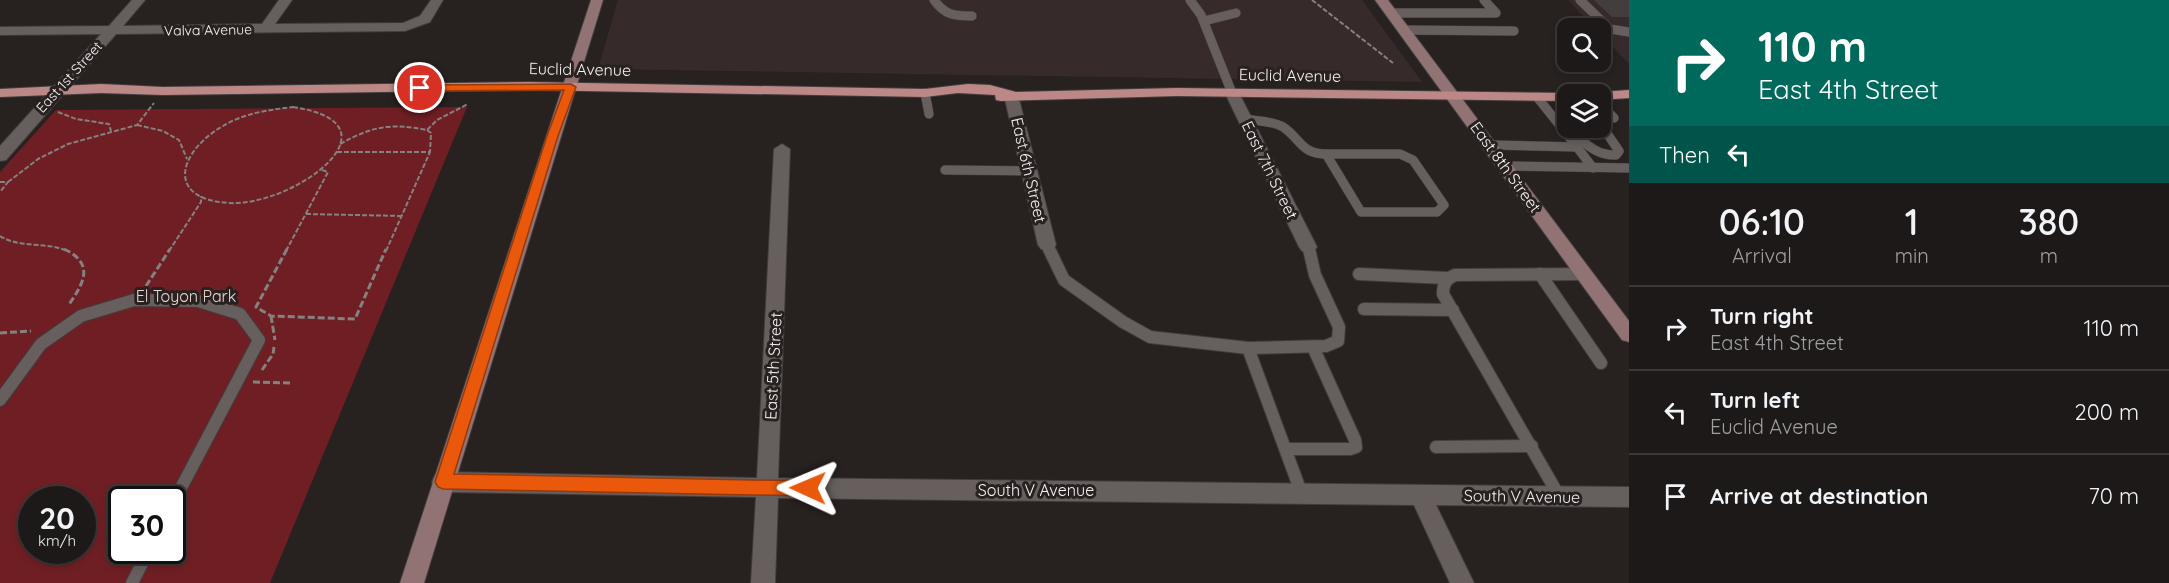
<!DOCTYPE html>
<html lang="en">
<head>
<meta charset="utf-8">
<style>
  body { margin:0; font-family:Quicksand,sans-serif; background:#2a2625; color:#f1f3f6; height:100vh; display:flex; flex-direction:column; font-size:22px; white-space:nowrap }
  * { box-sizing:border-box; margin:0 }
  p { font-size:20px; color:#a0a0a2 }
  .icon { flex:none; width:33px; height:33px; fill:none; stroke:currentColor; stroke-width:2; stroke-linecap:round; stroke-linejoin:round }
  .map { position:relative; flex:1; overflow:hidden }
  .side { display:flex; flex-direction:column; background:#1d1918; width:540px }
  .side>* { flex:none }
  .guide { background:#00695c; color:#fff; overflow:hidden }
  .tools { position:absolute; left:1557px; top:18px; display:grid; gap:12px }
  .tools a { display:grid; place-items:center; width:54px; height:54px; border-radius:12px; background:#1d1918; box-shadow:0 3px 9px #0003,0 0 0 2px #3b3837; font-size:30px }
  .speed { position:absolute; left:18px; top:486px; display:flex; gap:12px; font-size:30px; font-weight:700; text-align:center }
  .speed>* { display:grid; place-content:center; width:78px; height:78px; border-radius:50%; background:#1d1918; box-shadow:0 3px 9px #0003,0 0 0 2px #3b3837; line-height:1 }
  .speed small { font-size:15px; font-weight:400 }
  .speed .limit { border:3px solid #111; border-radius:9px; background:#fff; color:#111 }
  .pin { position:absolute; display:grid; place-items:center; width:51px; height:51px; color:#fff; margin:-26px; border:3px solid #fff; border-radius:50%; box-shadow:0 2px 6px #0007 }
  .me { position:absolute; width:66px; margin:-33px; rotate:271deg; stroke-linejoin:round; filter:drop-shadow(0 0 4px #0008) }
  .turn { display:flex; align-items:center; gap:21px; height:126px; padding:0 30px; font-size:27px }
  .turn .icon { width:78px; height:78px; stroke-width:2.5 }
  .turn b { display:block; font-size:42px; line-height:51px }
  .then { display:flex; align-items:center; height:57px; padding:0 30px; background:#0003; gap:12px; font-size:22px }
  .eta { display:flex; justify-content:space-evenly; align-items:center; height:102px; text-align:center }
  .eta b { font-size:36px; font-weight:600; line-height:42px }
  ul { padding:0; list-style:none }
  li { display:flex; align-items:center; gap:18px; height:84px; padding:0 30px; border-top:2px solid #3b3837 }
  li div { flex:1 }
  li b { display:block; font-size:22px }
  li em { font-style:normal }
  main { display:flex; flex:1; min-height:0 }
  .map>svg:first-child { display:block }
  .built { fill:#372a2a }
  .green { fill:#6f1f24; fill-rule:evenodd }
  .building { fill:#443d3d }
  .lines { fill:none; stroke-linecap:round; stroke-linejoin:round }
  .lane-far1-casing { stroke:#423d3d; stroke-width:10 }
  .lane-casing { stroke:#423d3d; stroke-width:14 }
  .street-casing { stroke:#423d3d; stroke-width:2 }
  .secondary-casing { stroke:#423d3d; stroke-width:2 }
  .primary-casing { stroke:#423d3d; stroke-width:2 }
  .path-far1 { stroke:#868181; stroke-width:2; stroke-dasharray:5 2; stroke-linecap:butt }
  .path { stroke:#868181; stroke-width:3; stroke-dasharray:7 3; stroke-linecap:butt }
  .lane-far1 { stroke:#665f5e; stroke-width:9 }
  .lane { stroke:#665f5e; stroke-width:12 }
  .street { fill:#665f5e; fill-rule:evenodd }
  .secondary { fill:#907372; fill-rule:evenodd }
  .primary { fill:#bb8886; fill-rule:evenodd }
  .route { fill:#ea580c; stroke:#983908; stroke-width:1.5 }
  .labels { text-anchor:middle; stroke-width:6; stroke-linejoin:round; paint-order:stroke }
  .far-street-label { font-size:14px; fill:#f7f3f3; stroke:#272120 }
  .street-label { font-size:16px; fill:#f7f3f3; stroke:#272120 }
  .park-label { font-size:16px; fill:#efd3d1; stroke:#272120 }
</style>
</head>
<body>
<main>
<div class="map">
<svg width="1629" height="583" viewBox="0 0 1629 583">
  <rect width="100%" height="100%" fill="#272120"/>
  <g class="built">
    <path d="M618 0H1362L1422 82 598 69Z"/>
    <path d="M1568 0H1629V64L1601 34 1600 28H1595Z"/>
  </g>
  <path class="green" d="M467 107 270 583H0V172L56 110ZM32 500H82V550H32ZM122 500H172V550H122Z"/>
  <path class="building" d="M1594 0H1629V17H1612Z"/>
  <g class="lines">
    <g class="lane-far1-casing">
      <g id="lane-far1">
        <path d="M934 0C945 15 954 16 972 16"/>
        <path d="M1190 0 1201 15 1232 93"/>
        <path d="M1580 0 1610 29 1629 32"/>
        <path d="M1392 13H1496L1484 0"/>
        <path d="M1204 21 1236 13"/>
        <path d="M1404 30 1514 31"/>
        <path d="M925 93 929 114"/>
        <path d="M1600 104 1614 118"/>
        <path d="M1245 119C1256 121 1274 121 1283 127 1300 138 1301 154 1326 154"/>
        <path d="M1564 128C1583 138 1592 156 1616 155L1619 151 1604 129"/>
        <path d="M1491 145 1577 147 1537 97"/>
        <path d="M1577 147 1593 168"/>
        <path d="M1326 154H1400L1413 160 1444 205 1437 212H1361Z"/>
        <path d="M1507 166 1629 168"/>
        <path d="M945 170 1029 171"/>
        <path d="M1047 245 1050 251"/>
        <path d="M1308 247 1309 251"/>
      </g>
    </g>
    <g class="lane-casing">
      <g id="lane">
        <path d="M1049 249 1064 280 1123 322 1150 337 1248 348 1301 492"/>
        <path d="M1359 274 1446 278"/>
        <path d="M1540 274 1601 363"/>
        <path d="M1364 309 1453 310"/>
        <path d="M1248 348 1326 346 1338 341 1339 327 1315 275 1309 249"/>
        <path d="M0 400 41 344 81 316 134 300 198 301 240 314 259 340 172 505"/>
        <path d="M1436 447 1532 446"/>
        <path d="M1286 449H1350L1356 447 1355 440 1313 347"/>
        <path d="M1559 496 1443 294C1443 284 1446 279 1455 275L1585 274"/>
        <path d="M132 583 149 550"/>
      </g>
    </g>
    <g class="street-casing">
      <g id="street">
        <path d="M132 0H145L123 26 262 24 279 0H292L275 24 403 23 420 16 431 0H443L430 22 405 31 116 34 6 160 0 161V146L101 34 0 35V27L109 26Z"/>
        <path d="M1232 89 1239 93 1317 247 1314 251 1308 253 1302 251 1299 247 1225 93Z"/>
        <path d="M1011 91 1018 95 1056 245 1053 249 1047 251 1041 249 1038 245 1004 95Z"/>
        <path d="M782 144 790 149 778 478 1629 487V507L1436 505 1474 583H1450L1414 505 778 498 775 583H751L756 497 443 492 435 489 432 482 435 475 443 472 757 478 774 149Z"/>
      </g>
    </g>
    <g class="secondary-casing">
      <g id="secondary">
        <path d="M591 0H603L424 583H400Z"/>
        <path d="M1375 0H1388L1629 321V342L1622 340Z"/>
      </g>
    </g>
    <g class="primary-casing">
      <g id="primary">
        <path d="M529 82 925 89 968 84 990 85 1016 92 1177 88 1568 93 1574 94H1568V101L1177 96 1001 101 996 100 995 95 958 93 925 97 529 90 163 95 101 93 0 97V89L101 84 163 87Z"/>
        <path d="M1629 90V98L1600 100V94H1594L1600 92Z"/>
      </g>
    </g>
    <g class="path-far1">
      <path d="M1312 0 1393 63"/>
      <path d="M293 107C407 124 293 207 229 203 164 199 179 151 223 126 244 113 269 110 293 107Z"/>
      <path d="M58 112 76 119 109 124 111 131"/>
      <path d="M137 125 163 131 179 140 187 159"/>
      <path d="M340 144C373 126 390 123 427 130L437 120 468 104"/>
      <path d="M337 152H430L431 133 427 130"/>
      <path d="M0 182H8L0 192"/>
      <path d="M8 182 38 159 68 144 137 125 154 103"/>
      <path d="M306 214 402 216"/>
      <path d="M0 236C21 249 45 241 67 251"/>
      <path d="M169 251 201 202V196"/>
      <path d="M286 251 328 172 322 170"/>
      <path d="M386 251 430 152"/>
    </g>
    <g class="path">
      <path d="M64 249C96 264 83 284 68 306"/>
      <path d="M287 249 256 307 271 316 355 319 386 249"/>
      <path d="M146 286 170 249"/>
      <path d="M271 316 275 340"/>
      <path d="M0 333 31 331"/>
      <path d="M262 370 273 354 274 347"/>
      <path d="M253 382 292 383"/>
    </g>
    <use href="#lane-far1" class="lane-far1"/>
    <use href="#lane" class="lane"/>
    <use href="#street" class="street"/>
    <use href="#secondary" class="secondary"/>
    <use href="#primary" class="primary"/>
  </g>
  <path class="route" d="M571 84 576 87 558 136 454 474 808 481 814 483 816 488 814 494 808 496 443 489 438 487 435 482 547 136 564 90 420 91 415 88 420 85Z"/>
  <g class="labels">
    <g class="far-street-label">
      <text transform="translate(208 30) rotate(-1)" y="5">Valva Avenue</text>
      <text transform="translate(69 77) rotate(-48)" y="5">East 1st Street</text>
    </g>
    <g class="street-label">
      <text transform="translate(580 69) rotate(1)" y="6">Euclid Avenue</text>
      <text transform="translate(1290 75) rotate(1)" y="6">Euclid Avenue</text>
      <text transform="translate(1506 167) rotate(54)" y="6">East 8th Street</text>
      <text transform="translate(1029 170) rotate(77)" y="6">East 6th Street</text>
      <text transform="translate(1270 170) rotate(64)" y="6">East 7th Street</text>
      <text transform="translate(773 366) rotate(-87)" y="6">East 5th Street</text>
      <text x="1036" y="496">South V Avenue</text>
      <text transform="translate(1522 496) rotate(1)" y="6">South V Avenue</text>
    </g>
    <g class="park-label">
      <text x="186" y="302">El Toyon Park</text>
    </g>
  </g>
</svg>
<div class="tools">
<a><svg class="icon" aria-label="search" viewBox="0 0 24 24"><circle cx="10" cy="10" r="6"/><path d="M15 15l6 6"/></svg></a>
<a><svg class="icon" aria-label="layers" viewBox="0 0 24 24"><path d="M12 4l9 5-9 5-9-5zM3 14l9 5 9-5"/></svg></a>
</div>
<div class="speed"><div>20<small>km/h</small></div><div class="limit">30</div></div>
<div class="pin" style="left:420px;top:88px;background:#d93025"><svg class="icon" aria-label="arrive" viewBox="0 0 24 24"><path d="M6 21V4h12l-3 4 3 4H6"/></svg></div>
<svg class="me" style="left:808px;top:488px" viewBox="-20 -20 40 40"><path d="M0-17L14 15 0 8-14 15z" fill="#ea580c" stroke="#fff" stroke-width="4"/></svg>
</div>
<section class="side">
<div class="guide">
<div class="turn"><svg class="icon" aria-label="right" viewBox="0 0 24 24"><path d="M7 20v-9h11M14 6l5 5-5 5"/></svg><div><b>110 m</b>East 4th Street</div></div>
<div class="then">Then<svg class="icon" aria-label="left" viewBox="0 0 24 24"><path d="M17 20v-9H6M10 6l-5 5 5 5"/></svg></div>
</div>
<div class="eta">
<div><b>06:10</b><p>Arrival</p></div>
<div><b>1</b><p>min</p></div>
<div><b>380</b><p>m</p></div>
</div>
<ul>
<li><svg class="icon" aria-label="right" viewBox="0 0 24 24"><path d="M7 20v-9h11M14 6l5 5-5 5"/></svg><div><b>Turn right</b><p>East 4th Street</p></div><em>110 m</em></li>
<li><svg class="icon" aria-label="left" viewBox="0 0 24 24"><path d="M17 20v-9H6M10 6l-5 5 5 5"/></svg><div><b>Turn left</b><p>Euclid Avenue</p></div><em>200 m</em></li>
<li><svg class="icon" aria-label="arrive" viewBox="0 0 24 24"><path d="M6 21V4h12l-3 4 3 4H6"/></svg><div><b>Arrive at destination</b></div><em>70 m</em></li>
</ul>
</section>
</main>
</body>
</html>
